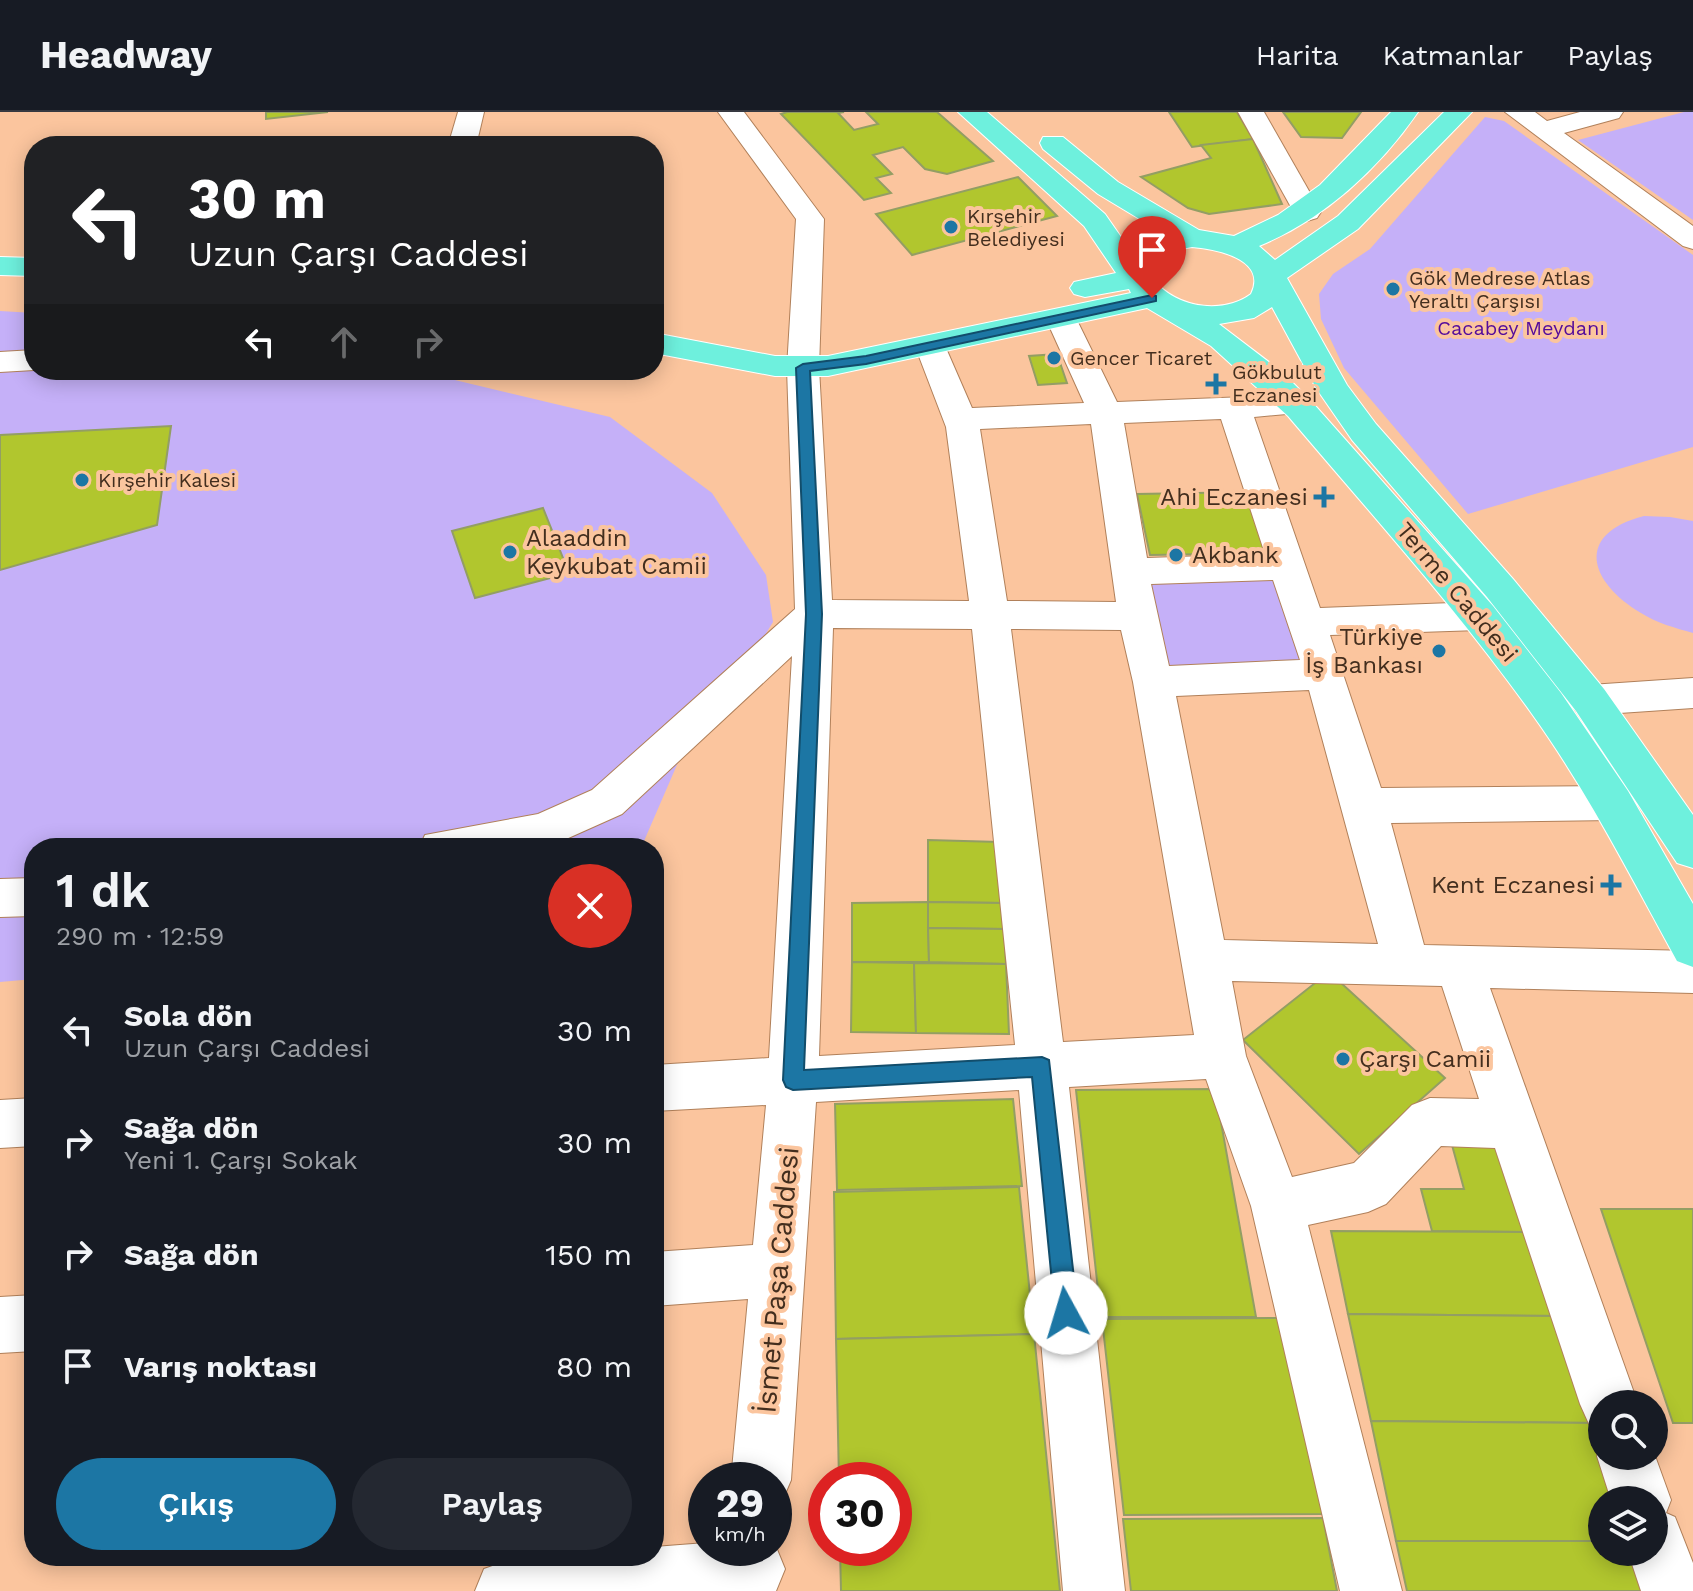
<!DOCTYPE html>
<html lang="tr">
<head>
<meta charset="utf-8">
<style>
  body { margin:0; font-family:"Work Sans",sans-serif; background:#242831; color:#f1f3f6; height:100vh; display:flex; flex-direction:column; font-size:30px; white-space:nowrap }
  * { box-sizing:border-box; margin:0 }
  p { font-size:26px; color:#9ea1a6 }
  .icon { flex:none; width:44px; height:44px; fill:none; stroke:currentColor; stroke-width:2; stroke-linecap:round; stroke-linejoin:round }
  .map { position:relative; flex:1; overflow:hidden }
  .drawer { position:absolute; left:24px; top:726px; width:640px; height:728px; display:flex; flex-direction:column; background:#171b24; border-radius:32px; box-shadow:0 4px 20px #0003 }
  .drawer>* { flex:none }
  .top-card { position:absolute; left:24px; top:24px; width:640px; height:244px; border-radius:32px; box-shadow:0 4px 20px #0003; background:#202124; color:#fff; overflow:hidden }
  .fabs { position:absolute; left:1588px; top:1278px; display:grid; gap:16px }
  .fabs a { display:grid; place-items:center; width:80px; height:80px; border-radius:50%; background:#171b24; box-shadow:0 4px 20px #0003; font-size:40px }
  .speed { position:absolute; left:688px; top:1350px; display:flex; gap:16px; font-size:40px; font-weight:700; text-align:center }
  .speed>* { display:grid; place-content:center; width:104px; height:104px; border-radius:50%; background:#171b24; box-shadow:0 4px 20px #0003; line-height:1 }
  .speed small { font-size:20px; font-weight:400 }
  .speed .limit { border:12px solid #d22; background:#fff; color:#111 }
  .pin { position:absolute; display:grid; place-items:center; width:68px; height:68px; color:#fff; margin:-82px -34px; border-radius:50% 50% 50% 0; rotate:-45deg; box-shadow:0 0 8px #0007 }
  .pin .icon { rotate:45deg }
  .me { position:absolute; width:88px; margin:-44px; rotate:354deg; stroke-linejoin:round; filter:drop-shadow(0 0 6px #0008) }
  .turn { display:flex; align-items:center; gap:28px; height:168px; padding:0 32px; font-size:36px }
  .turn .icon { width:104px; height:104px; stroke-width:2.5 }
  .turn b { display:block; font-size:56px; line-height:68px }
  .lanes { display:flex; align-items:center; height:76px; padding:0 32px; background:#0003; justify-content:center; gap:40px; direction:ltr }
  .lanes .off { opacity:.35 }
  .round { display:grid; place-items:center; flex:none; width:84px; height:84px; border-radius:42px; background:#242831 }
  .summary { display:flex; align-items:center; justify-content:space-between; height:136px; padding:0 32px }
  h1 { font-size:48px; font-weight:600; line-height:60px }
  .primary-button { display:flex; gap:16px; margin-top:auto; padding:16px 32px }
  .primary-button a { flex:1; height:92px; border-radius:48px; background:#1c76a4; color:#fff; font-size:32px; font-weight:600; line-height:92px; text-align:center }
  .primary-button a+a { background:#242831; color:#f1f3f6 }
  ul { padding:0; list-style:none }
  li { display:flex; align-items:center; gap:24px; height:112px; padding:0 32px }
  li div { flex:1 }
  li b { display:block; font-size:30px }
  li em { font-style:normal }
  header { display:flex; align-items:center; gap:48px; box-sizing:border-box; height:112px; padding:0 40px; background:#171b24; border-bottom:2px solid #363941 }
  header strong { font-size:38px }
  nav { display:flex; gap:44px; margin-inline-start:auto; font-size:28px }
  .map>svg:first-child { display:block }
  .green { fill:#c5b0f8 }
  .building { fill:#b1c62e; stroke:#939e64; stroke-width:2 }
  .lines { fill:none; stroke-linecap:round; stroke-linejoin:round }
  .minor-casing { stroke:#b1805a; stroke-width:2 }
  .major-casing { stroke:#fff; stroke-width:2 }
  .minor { fill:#fff; fill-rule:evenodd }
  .major { fill:#6ef0dd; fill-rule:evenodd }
  .route { fill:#1c76a4; stroke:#124d6b; stroke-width:2 }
  .poi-dot { fill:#1c76a4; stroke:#fbc59e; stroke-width:3 }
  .labels { text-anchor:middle; stroke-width:8; stroke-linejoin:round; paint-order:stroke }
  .far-poi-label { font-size:20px; fill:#432e1e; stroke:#fbc59e; text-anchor:start }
  .far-park-label { font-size:20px; fill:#540c9b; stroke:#fbc59e }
  .poi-label { font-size:24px; fill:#432e1e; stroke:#fbc59e; text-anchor:end }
  .street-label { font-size:24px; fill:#432e1e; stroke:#fbc59e }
  .near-street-label { font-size:28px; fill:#432e1e; stroke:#fbc59e }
</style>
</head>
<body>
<header>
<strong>Headway</strong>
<nav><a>Harita</a><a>Katmanlar</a><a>Paylaş</a></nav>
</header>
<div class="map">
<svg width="1693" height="1479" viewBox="0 0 1693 1479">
  <rect width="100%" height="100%" fill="#fbc59e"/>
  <g class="green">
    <path d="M1684 0H1693V108L1578 28Z"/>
    <path d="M1485 5 1504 9 1693 143V335L1468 402 1344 256 1321 207 1319 182 1333 162 1370 137Z"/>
    <path d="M0 199 34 201V258H413L610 305 712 381 766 463 773 510 748 551 686 632 641 736H34V867L0 870Z"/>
    <path d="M1644 404 1670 405 1693 409V521C1675 516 1657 511 1641 501 1589 470 1574 422 1644 404Z"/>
    <path d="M1288 454 1325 562 1153 570 1130 460Z"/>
  </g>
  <g class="building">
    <path d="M266 0H328L266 7Z"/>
    <path d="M787 0H844L838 1 854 18 878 12 866 0H937L993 49 947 62 925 57 903 35 873 43 892 62 876 66 891 81 864 88 781 2Z"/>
    <path d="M1169 0H1237L1253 27 1192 35Z"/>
    <path d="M1283 0H1361L1342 26 1301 25Z"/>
    <path d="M1253 27 1282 92 1209 102 1188 96 1141 65 1211 46 1201 33Z"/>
    <path d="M1018 65 1057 104 912 143 876 102Z"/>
    <path d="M1057 242 1067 271 1038 273 1029 244Z"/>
    <path d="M171 314 157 413 0 458V323Z"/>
    <path d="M1252 380 1270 441 1150 443 1137 382Z"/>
    <path d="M543 396 569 461 475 486 452 419Z"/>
    <path d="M928 728 999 730 1002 791 928 790Z"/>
    <path d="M928 790 929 850H852V791Z"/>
    <path d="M928 790 1002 791 1004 817 928 816Z"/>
    <path d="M928 816 1004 817 1006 852 929 850Z"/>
    <path d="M852 850 914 851 916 921 851 920Z"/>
    <path d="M914 851 1006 852 1009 922 916 921Z"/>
    <path d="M1329 860 1445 966 1359 1042 1243 928Z"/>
    <path d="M1215 977 1256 1205H1101L1076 978Z"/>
    <path d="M1013 987 1022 1074 837 1078 835 992Z"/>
    <path d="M1452 1033 1507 1034 1534 1120 1432 1119 1421 1077H1464Z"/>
    <path d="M1019 1075 1034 1222 836 1227 834 1080Z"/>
    <path d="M1601 1097H1693V1311H1673Z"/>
    <path d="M1331 1119 1536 1120 1561 1204 1348 1202Z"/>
    <path d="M1348 1202 1561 1204 1594 1311 1371 1309Z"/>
    <path d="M1285 1206 1323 1402 1124 1403 1102 1207Z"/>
    <path d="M1034 1222 1060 1479H841L840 1436H894V1368H839L836 1227Z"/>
    <path d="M1371 1309 1594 1311 1617 1388H1602V1429H1396Z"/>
    <path d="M1323 1406 1337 1479H1131L1123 1407Z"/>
    <path d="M1396 1429H1602V1440H1633L1645 1479H1407Z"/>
  </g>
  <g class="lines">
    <g class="minor-casing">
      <g id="minor">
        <path d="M458 0H484L476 34H448Z"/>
        <path d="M718 0H744L824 107 819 256 832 488 969 489 946 315 915 234 920 227 931 224 942 227 972 296 1084 291 1046 207 1051 200 1062 198 1073 200 1117 290 1297 283 1309 286 1314 293 1309 300 1254 305 1320 496 1479 490 1493 494 1498 504 1493 514 1479 518 1330 523 1381 676 1613 674 1628 679 1634 691 1628 703 1613 708 1391 711 1424 833 1693 839V881L1490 876 1638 1292H1602V1318L1589 1312 1580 1292 1495 1036 1441 1034 1386 1092 1368 1100 1308 1113 1402 1479H1340L1251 1094 1206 967 1069 975 1125 1479H1063L1019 978 816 990 791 1368 782 1389 774 1392V1368H731L748 1187 654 1194V1140L753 1133 766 993 654 999V953L769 946 792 544 622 702 546 736H419L425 723 538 702 592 678 795 497 787 256 796 107ZM1221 307 1265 442 1147 446 1124 311ZM1091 312 1116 490 1007 489 980 317ZM1273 468 1300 548 1169 554 1151 472ZM833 516 972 517 1015 933 819 944ZM1011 517 1121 518 1133 570 1194 923 1063 930ZM1309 578 1378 832 1224 828 1176 584ZM1232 869 1442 874 1479 987 1430 986 1412 993 1354 1051 1292 1065 1246 944Z"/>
        <path d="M1238 0H1264L1321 100 1317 106 1307 109 1297 106Z"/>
        <path d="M1505 0H1535L1547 9 1580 0H1623L1619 6 1564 21 1693 114V137L1683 134Z"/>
        <path d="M34 238V258L0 260V240Z"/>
        <path d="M1693 566V596L1590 603 1576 599 1570 588 1576 577 1590 573Z"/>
        <path d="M34 766V804L0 805V767Z"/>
        <path d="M34 986V1034L0 1036V988Z"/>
        <path d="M34 1183V1239L0 1241V1185Z"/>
        <path d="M1602 1331V1344H1654V1341L1671 1388 1666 1401 1675 1405 1693 1451V1479H1641L1628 1440H1654V1388H1611L1597 1344Z"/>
        <path d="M706 1431V1436L776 1435 785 1457 776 1479H475L484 1457C536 1436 599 1444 654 1444V1435Z"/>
      </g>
    </g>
    <g class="major-casing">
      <g id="major">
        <path d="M958 0H987L1105 102 1130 138 1146 127 1166 123 1098 82 1043 37 1040 31 1043 25H1063L1118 70 1199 118 1234 124 1278 103 1320 73 1391 0H1418C1379 57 1323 108 1259 134L1275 148 1338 104 1444 0H1472L1358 117 1287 166 1347 273 1376 312 1513 467 1604 577 1693 703V756L1677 751 1576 599 1487 485 1352 328 1316 276 1272 195 1254 206 1219 212 1282 260 1312 290 1493 494 1561 581 1628 679 1693 792V855L1677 849C1631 765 1588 680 1532 602 1458 498 1371 402 1288 304L1211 234 1147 196 828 264H775L654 241V221L775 244H828L1131 181 1129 177 1085 185 1074 182 1070 176 1074 170 1116 161 1084 114ZM1192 135C1216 137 1268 147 1251 182 1220 205 1168 194 1149 161L1152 150 1166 140Z"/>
        <path d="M0 145 34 146V164L0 163Z"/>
      </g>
    </g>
    <use href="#minor" class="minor"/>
    <use href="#major" class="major"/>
  </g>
  <path class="route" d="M1152 183 1156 184V189L866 252 810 259 822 502 804 958 1042 945 1049 948 1078 1201 1074 1209 1066 1213 1058 1209 1055 1201 1032 965 793 978 786 975 783 968 806 502 796 256 803 252 866 244Z"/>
  <g class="poi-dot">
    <circle cx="951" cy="115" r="8"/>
    <circle cx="1393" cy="177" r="8"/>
    <circle cx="1054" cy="246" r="8"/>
    <path d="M1212 260h8v8h8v8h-8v8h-8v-8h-8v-8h8z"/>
    <circle cx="82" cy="368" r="8"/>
    <path d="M1320 373h8v8h8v8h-8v8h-8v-8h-8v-8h8z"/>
    <circle cx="510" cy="440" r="8"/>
    <circle cx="1176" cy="443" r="8"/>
    <circle cx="1439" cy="539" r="8"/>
    <path d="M1607 761h8v8h8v8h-8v8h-8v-8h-8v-8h8z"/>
    <circle cx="1343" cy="947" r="8"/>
  </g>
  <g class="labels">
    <g class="far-poi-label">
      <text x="967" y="111">Kırşehir<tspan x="967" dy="23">Belediyesi</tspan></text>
      <text x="1409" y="173">Gök Medrese Atlas<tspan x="1409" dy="23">Yeraltı Çarşısı</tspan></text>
      <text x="1070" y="253">Gencer Ticaret</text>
      <text x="1232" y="267">Gökbulut<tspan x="1232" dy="23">Eczanesi</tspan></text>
      <text x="98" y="375">Kırşehir Kalesi</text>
    </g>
    <g class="far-park-label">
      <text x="1521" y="223">Cacabey Meydanı</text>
    </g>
    <g class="poi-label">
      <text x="1308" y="393">Ahi Eczanesi</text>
      <text x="526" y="434" text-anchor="start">Alaaddin<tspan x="526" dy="28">Keykubat Camii</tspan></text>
      <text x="1192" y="451" text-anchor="start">Akbank</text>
      <text x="1423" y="533">Türkiye<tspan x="1423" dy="28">İş Bankası</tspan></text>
      <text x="1595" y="781">Kent Eczanesi</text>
      <text x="1359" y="955" text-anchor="start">Çarşı Camii</text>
    </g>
    <g class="street-label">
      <text transform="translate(1457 480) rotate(50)" y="8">Terme Caddesi</text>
    </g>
    <g class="near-street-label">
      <text transform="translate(777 1168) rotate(-85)" y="10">İsmet Paşa Caddesi</text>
    </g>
  </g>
</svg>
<div class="fabs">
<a><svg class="icon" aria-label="search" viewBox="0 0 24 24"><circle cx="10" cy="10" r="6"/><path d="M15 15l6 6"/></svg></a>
<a><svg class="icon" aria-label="layers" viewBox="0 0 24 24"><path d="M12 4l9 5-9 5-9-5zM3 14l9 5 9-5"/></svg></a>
</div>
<div class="speed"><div>29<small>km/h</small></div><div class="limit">30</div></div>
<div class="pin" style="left:1152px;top:186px;background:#d93025"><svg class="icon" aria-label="arrive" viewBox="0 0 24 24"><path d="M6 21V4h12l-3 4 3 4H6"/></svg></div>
<svg class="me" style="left:1066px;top:1201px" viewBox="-20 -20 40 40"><circle r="19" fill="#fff"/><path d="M0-13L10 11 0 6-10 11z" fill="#1c76a4"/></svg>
<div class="top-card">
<div class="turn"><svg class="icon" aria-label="left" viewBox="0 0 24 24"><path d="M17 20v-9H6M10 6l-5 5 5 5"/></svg><div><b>30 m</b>Uzun Çarşı Caddesi</div></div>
<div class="lanes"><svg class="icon" aria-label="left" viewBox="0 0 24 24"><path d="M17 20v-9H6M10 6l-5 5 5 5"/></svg><svg class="icon off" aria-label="ahead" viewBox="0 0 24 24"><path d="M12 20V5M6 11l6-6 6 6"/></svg><svg class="icon off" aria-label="right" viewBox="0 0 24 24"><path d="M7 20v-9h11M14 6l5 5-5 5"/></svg></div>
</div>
<section class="drawer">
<div class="summary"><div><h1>1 dk</h1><p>290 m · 12:59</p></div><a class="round" style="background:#d93025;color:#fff"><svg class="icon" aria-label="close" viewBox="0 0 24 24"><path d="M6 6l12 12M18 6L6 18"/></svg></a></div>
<ul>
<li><svg class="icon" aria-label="left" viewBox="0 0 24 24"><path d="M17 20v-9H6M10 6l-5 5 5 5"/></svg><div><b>Sola dön</b><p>Uzun Çarşı Caddesi</p></div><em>30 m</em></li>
<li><svg class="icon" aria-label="right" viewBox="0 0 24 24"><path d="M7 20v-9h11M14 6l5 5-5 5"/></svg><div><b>Sağa dön</b><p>Yeni 1. Çarşı Sokak</p></div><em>30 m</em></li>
<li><svg class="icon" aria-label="right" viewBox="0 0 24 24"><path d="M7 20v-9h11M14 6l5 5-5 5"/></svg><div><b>Sağa dön</b></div><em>150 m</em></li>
<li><svg class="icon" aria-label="arrive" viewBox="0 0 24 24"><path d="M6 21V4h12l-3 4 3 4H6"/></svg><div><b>Varış noktası</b></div><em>80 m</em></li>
</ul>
<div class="primary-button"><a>Çıkış</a><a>Paylaş</a></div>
</section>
</div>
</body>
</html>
